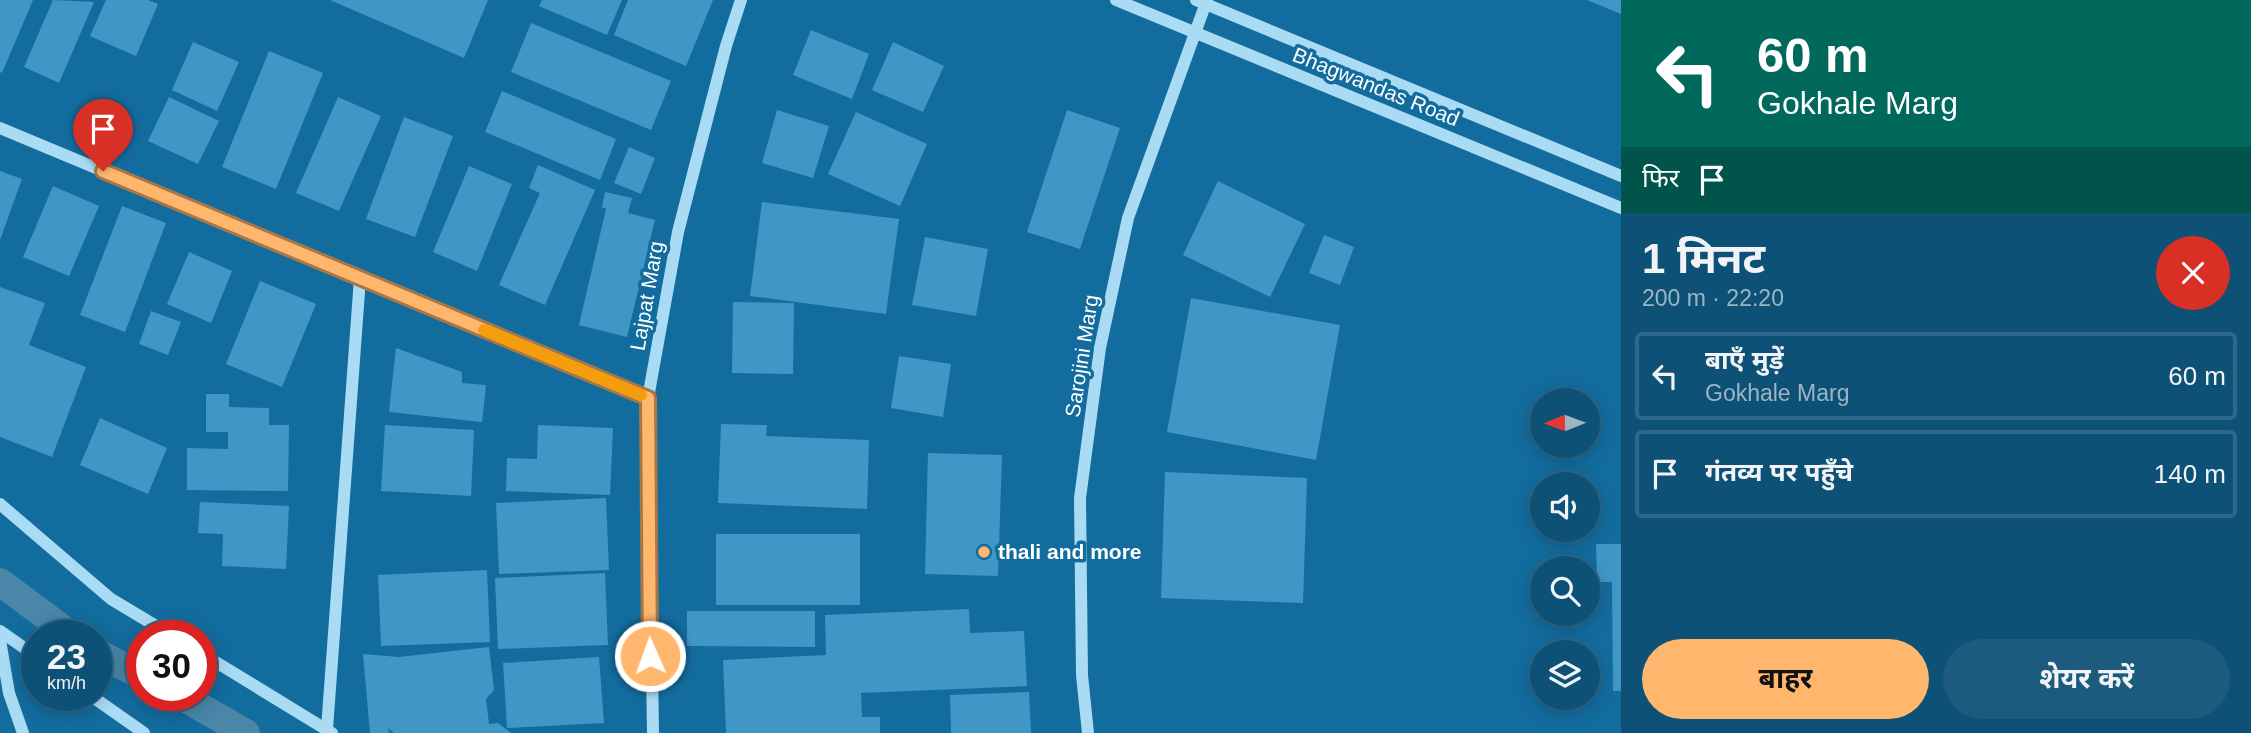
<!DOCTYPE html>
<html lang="hi">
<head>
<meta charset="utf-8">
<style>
  body { margin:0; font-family:Arial,"Noto Sans Devanagari",sans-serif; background:#1c5b7e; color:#f1f3f6; height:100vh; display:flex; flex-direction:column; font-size:26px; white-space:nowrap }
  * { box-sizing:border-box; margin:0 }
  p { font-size:23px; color:#9bb5c5 }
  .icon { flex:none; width:38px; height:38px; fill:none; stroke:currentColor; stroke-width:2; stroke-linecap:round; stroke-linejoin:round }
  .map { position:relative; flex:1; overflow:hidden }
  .drawer { display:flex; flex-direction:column; background:#0e5176; width:630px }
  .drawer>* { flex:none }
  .banner { background:#00695c; color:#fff; overflow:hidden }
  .needle { width:46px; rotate:269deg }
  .buttons { position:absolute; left:1530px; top:388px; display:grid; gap:14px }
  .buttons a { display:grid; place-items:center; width:70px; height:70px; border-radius:50%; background:#0e5176; box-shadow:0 4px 18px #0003,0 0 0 2px #2e6888; font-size:35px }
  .speed { position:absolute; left:21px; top:620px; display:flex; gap:14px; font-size:35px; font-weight:700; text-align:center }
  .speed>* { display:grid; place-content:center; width:91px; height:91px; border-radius:50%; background:#0e5176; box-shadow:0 4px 18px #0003,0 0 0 2px #2e6888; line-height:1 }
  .speed small { font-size:18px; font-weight:400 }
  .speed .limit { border:10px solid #d22; background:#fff; color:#111 }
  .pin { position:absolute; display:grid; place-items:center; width:60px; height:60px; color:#fff; margin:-72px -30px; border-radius:50% 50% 50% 0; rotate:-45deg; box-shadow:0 0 7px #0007 }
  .pin .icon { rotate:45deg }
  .me { position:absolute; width:77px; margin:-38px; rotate:358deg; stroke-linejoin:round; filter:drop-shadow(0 0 5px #0008) }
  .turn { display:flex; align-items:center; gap:24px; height:147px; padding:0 21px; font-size:32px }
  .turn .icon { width:91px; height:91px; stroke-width:2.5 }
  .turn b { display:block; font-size:49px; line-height:60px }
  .then { display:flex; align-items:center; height:66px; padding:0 21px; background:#0003; gap:14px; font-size:26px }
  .round { display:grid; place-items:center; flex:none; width:74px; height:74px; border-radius:37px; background:#1c5b7e }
  .head { display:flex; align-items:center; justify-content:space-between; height:119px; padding:0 21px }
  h1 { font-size:42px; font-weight:700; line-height:52px }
  .button { display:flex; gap:14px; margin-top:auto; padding:14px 21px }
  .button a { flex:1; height:80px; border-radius:42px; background:#ffb76d; color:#111; font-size:28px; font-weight:700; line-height:80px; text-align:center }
  .button a+a { background:#1c5b7e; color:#f1f3f6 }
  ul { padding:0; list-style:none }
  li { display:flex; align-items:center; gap:21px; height:88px; margin:0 14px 10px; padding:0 7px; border:4px solid #2e6888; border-radius:7px }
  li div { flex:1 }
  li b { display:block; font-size:26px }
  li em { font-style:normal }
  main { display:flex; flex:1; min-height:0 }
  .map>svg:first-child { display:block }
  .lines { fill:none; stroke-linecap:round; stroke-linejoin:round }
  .canal { stroke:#4a86a8; stroke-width:28 }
  .building { fill:#4097c6 }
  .minor { stroke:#aadbf4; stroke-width:12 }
  .route-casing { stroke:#a67747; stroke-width:18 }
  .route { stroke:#ffb76d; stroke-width:12 }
  .slow { stroke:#f59e0b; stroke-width:12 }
  .poi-dot { fill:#ffb76d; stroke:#136c9e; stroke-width:2.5 }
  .labels { text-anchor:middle; stroke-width:7; stroke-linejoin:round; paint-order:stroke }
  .street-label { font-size:21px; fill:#fff; stroke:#136c9e }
  .poi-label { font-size:21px; font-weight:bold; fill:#fff; stroke:#136c9e; text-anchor:start }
</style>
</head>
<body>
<main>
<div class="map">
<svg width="1621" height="733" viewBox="0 0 1621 733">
  <rect width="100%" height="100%" fill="#136c9e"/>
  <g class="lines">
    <g class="canal">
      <path d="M0 582 71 635"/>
      <path d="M96 652 142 676"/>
      <path d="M179 695 246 733"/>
    </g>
  </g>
  <g class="building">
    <path d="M0 0H33L2 73 0 72Z"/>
    <path d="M53 0 94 2 59 83 24 67Z"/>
    <path d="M106 0H148L158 4 136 56 90 36Z"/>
    <path d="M330 0H488L464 58Z"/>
    <path d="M542 0H622L607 35 539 6Z"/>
    <path d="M628 0H713L686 66 614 35Z"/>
    <path d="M1587 0H1621V14Z"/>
    <path d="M531 23 671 81 651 130 511 72Z"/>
    <path d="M811 30 869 54 852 99 793 75Z"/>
    <path d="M193 42 239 62 217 111 172 90Z"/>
    <path d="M893 42 944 66 923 112 872 90Z"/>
    <path d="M269 51 323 73 276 189 222 167Z"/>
    <path d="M502 91 616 139 600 180 485 132Z"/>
    <path d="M169 97 219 121 198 164 148 141Z"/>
    <path d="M338 97 381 116 339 211 296 193Z"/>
    <path d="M777 110 829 126 813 178 762 163Z"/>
    <path d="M1067 110 1120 128 1080 249 1027 232Z"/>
    <path d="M856 112 927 144 900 206 828 174Z"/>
    <path d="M404 117 453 136 415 237 366 219Z"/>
    <path d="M629 147 655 158 641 194 614 183Z"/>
    <path d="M538 165 595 190 545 305 499 285 540 193 529 188Z"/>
    <path d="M469 166 512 184 477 271 433 252Z"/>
    <path d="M0 171 22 179 0 240Z"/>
    <path d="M1218 181 1305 224 1270 297 1183 255Z"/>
    <path d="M53 186 99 206 69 276 23 257Z"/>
    <path d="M605 192 632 198 628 213 655 220 627 337 579 325 606 209 602 207Z"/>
    <path d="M762 202 899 219 886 314 750 296Z"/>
    <path d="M122 206 166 223 125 332 80 315Z"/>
    <path d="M1324 235 1354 247 1340 285 1309 273Z"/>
    <path d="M925 237 988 249 976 316 912 305Z"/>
    <path d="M189 252 232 271 211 323 167 304Z"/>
    <path d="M260 281 316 304 282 387 226 364Z"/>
    <path d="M0 287 45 303 29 345 86 367 52 457 0 437Z"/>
    <path d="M1191 298 1340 325 1316 460 1167 432Z"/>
    <path d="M733 302 794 303 793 374 732 373Z"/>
    <path d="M151 311 181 322 168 355 139 344Z"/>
    <path d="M396 348 462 372V383L486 385 482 422 389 412Z"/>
    <path d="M899 356 951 364 943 417 891 408Z"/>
    <path d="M206 394H229V407L269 408V425H289L288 491 187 490V448L228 449V432H206Z"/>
    <path d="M100 418 167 448 148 494 80 465Z"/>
    <path d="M721 424 767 425 766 436 869 440 867 509 718 503Z"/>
    <path d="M385 425 474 430 471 496 381 491Z"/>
    <path d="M538 425 613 428 610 495 506 491 507 458 537 459Z"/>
    <path d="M928 453 1002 455 998 576 925 574Z"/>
    <path d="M1165 472 1307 478 1303 603 1161 598Z"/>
    <path d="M606 498 609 570 499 574 496 503Z"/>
    <path d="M200 502 289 506 286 569 222 566 223 534 198 533Z"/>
    <rect x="716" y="534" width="144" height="71"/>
    <path d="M1596 544H1621V691H1613L1612 582H1597Z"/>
    <path d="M487 570 490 642 381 646 378 575Z"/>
    <path d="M605 573 608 645 498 649 495 578Z"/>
    <path d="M969 609 970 633 1024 631 1027 686 861 693 862 717H880V733H726L723 660 826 655 825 615Z"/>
    <path d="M687 611H815V647L687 646Z"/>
    <path d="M489 647 494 690 486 699 489 724 498 723 511 733H394L388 728 389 733H370L363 654 399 657Z"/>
    <path d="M599 657 604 723 507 728 503 663Z"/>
    <path d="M1029 692 1031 733H951L950 695Z"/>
  </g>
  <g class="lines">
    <g class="minor">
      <path d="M1116 0 1621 208"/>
      <path d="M1196 0 1621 176"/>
      <path d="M0 128 648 398"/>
      <path d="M0 504 111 599 171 635"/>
      <path d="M0 631 37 657"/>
      <path d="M0 640 9 693 23 733"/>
      <path d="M201 653 332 733"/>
      <path d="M90 695 144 733"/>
      <path d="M327 729 360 278"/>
      <path d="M653 733 648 398 678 232 726 46 741 0"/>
      <path d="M1088 733 1082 675 1080 498 1100 348 1128 218 1207 0"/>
    </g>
  </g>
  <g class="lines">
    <g class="route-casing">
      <path id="route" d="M103 171 648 398 650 656"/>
    </g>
    <use href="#route" class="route"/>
    <path class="slow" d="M484 330 641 395"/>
  </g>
  <circle class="poi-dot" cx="984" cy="552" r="7"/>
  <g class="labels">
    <g class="street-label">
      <text transform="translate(1376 87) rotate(22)" y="7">Bhagwandas Road</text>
      <text transform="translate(647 296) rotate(-80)" y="7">Lajpat Marg</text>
      <text transform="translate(1082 356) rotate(-81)" y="7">Sarojini Marg</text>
    </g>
    <g class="poi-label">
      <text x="998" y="559">thali and more</text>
    </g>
  </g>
</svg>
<div class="buttons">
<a><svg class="needle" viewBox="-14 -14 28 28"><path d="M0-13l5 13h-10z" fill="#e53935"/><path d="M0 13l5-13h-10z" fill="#9bb5c5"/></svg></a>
<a><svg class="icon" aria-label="sound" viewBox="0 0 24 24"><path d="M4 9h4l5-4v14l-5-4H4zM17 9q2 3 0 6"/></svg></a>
<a><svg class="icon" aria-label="search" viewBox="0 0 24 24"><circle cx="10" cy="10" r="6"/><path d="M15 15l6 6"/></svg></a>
<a><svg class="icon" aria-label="layers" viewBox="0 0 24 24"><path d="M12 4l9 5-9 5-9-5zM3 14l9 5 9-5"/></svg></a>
</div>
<div class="speed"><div>23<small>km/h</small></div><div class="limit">30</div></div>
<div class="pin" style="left:103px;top:171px;background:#d93025"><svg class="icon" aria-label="arrive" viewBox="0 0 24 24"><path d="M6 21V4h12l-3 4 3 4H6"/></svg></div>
<svg class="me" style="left:650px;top:656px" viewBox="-20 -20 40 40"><circle r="17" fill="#ffb76d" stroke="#fff" stroke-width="3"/><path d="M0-11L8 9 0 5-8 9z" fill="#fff"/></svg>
</div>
<section class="drawer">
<div class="banner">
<div class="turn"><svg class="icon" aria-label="left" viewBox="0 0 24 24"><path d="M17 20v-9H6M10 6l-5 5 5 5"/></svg><div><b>60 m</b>Gokhale Marg</div></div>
<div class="then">फिर<svg class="icon" aria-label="arrive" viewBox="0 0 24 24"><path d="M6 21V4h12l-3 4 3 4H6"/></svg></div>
</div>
<div class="head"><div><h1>1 मिनट</h1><p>200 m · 22:20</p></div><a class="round" style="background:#d93025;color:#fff"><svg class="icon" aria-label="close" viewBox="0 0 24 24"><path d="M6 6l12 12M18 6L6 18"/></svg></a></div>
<ul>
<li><svg class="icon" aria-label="left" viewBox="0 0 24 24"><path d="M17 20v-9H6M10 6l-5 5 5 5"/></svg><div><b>बाएँ मुड़ें</b><p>Gokhale Marg</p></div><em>60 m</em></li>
<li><svg class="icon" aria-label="arrive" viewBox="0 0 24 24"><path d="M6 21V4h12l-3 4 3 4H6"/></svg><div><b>गंतव्य पर पहुँचे</b></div><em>140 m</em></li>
</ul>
<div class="button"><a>बाहर</a><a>शेयर करें</a></div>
</section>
</main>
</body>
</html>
